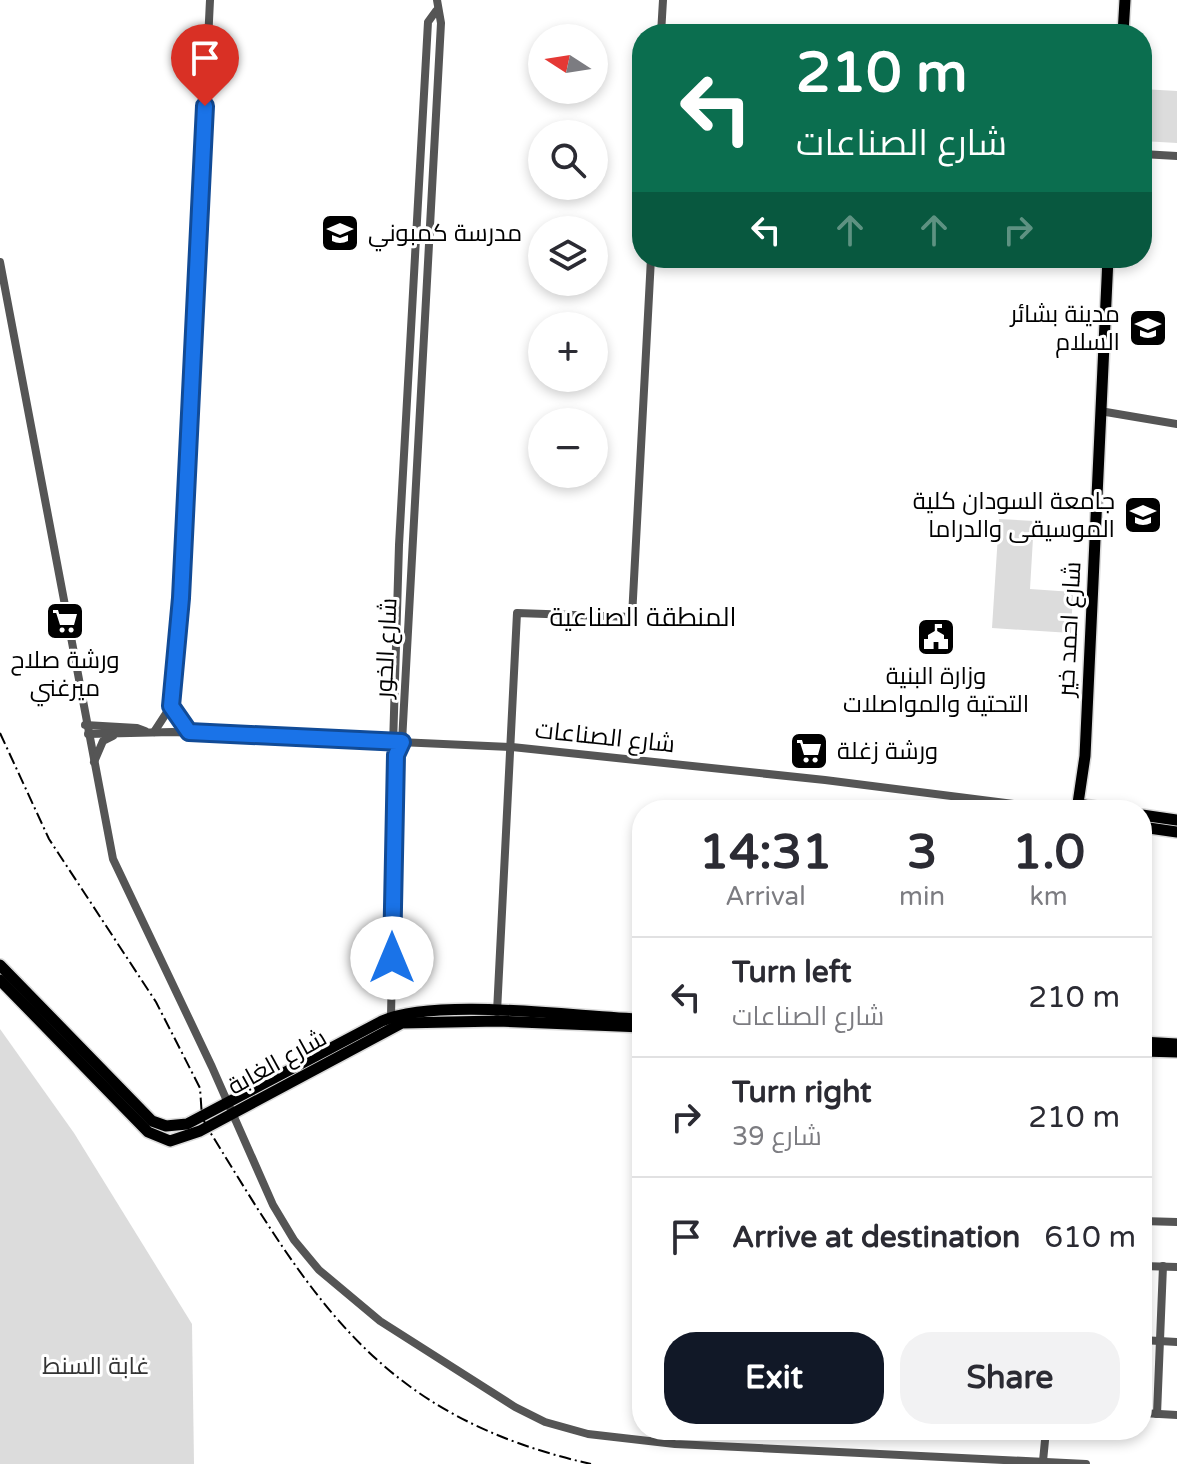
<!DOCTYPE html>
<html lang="en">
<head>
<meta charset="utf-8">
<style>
  body { margin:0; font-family:"Varela Round",Cairo,sans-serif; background:#f2f2f3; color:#2b2b33; height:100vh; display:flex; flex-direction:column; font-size:30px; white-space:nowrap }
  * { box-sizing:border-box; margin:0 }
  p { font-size:26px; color:#7c7c81 }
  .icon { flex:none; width:44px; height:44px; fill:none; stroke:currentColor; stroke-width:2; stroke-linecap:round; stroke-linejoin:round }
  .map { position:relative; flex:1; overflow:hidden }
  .panel { position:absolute; left:632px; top:800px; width:520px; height:640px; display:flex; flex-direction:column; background:#fff; border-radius:32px; box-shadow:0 4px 12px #0003 }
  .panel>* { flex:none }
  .banner { position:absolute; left:632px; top:24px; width:520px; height:244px; border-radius:32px; box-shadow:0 4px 12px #0003; background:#0b6e4f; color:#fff; overflow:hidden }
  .needle { width:52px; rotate:282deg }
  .buttons { position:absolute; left:528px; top:24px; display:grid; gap:16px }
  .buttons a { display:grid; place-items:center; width:80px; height:80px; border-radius:50%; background:#fff; box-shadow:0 4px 12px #0003; font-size:40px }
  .pin { position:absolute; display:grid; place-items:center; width:68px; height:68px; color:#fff; margin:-82px -34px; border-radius:50% 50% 50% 0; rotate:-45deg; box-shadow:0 0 8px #0007 }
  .pin .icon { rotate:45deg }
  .me { position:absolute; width:88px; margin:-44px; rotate:0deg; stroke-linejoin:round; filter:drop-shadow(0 0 6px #0008) }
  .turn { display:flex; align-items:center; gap:28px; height:168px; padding:0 32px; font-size:36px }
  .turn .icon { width:104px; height:104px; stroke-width:2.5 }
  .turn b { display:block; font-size:56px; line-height:68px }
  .lanes { display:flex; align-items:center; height:76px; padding:0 32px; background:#0003; justify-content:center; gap:40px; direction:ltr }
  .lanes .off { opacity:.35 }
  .eta { display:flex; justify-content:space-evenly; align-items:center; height:136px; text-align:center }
  .eta b { font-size:48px; font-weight:700; line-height:56px }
  .cta { display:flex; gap:16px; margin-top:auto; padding:16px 32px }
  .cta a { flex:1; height:92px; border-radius:32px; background:#111827; color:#fff; font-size:32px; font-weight:700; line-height:92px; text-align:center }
  .cta a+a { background:#f2f2f3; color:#2b2b33 }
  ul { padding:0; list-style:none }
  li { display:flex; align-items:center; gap:24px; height:120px; padding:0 32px; border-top:2px solid #e1e1e2 }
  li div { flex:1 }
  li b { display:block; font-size:30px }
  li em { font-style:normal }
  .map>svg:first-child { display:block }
  .green { fill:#dcdcdc }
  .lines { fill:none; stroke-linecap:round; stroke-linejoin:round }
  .major-casing { stroke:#dbdbdb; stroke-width:14 }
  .minor { stroke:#555; stroke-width:8 }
  .major { stroke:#000; stroke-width:11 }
  .rail { stroke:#000; stroke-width:2; stroke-dasharray:12 4 2 4; stroke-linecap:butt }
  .route-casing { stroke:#114b97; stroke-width:20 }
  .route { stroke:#1a73e8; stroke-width:14 }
  .labels { text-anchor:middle; stroke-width:6; stroke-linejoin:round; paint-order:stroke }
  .poi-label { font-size:24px; fill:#000; stroke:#fff; text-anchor:start }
  .street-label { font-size:24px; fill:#000; stroke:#fff }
  .park-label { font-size:24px; fill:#333; stroke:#fff }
  .neighbourhood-label { font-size:26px; fill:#000; stroke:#fff }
</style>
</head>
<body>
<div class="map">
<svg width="1177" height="1464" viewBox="0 0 1177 1464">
  <rect width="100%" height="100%" fill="#fff"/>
  <g class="green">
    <path d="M1142 89 1177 91V143L1142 141Z"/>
    <path d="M999 519 1034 521 1030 589 1073 592 1071 633 992 628Z"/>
    <path d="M0 1029 74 1133 192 1324 194 1464H0Z"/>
  </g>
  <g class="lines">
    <g class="major-casing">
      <g id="major">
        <path d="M1123 34 1125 0"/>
        <path d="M1078 804 1114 810"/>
        <path d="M1077 810 1085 756 1108 258"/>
        <path d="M1142 815 1177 820"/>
        <path d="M1142 827 1177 832"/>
        <path d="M0 965 152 1121 166 1126 187 1124 382 1021C438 997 576 1017 642 1019"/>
        <path d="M0 980 148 1132 170 1141 200 1131 402 1023 498 1021 642 1027"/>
        <path d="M1142 1042 1177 1044"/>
        <path d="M1142 1051 1177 1052"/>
      </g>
    </g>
    <g class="minor">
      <path d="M661 34 663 0"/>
      <path d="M1142 154 1177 156"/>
      <path d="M0 262 113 859 212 1067 273 1205 294 1240 319 1270 380 1321 515 1407 545 1422 588 1434 675 1444 1086 1464"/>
      <path d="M1100 411 1177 424"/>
      <path d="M171 706 189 732"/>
      <path d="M85 725 137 728 145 731"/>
      <path d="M154 732 171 706 181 598 210 0"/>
      <path d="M88 734 172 732 512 747 825 780 1061 810"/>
      <path d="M393 746 399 545 428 22 436 11"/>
      <path d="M94 762 103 741 113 736"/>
      <path d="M497 1012 517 613 632 617 651 258"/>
      <path d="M391 1017 396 755 402 742 441 23 437 0"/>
      <path d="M1142 1221 1177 1222"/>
      <path d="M1142 1266 1177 1267"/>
      <path d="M1142 1340 1177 1342"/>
      <path d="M1142 1413 1177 1415"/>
      <path d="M1157 1414 1163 1266"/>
      <path d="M1043 1461 1046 1430"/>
    </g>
    <use href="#major" class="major"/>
    <path class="rail" d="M0 733 49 839 156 1002 200 1088 202 1117 207 1127C314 1301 378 1416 591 1464"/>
  </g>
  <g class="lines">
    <g class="route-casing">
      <path id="route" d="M205 106 181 598 171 706 189 732 402 742 396 755 392 958"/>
    </g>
    <use href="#route" class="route"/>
  </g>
  <defs>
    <g id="school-square" transform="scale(2)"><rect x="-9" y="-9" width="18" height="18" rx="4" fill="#000" stroke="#fff"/><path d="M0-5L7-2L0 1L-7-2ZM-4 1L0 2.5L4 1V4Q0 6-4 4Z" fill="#fff"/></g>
    <g id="university-square" transform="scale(2)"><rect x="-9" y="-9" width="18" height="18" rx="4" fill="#000" stroke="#fff"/><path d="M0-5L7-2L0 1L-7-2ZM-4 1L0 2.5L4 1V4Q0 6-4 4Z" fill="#fff"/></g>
    <g id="supermarket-square" transform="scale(2)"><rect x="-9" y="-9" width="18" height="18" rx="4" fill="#000" stroke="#fff"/><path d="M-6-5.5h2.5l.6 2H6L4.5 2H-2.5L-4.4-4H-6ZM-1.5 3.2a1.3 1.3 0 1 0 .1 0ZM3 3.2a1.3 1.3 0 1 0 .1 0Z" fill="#fff"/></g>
    <g id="civic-square" transform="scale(2)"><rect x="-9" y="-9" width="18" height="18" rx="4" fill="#000" stroke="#fff"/><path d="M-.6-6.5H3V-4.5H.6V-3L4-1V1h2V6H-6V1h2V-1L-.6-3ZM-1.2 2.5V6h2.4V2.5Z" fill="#fff"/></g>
  </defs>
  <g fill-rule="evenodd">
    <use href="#school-square" x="340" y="233"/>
    <use href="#university-square" x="1148" y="328"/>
    <use href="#university-square" x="1143" y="515"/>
    <use href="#supermarket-square" x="65" y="621"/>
    <use href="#civic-square" x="936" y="637"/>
    <use href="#supermarket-square" x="809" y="751"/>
  </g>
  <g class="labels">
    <g class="poi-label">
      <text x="368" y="241">مدرسة كمبوني</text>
      <text x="1120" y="322" text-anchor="end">مدينة بشائر<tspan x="1120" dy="28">السلام</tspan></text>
      <text x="1115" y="509" text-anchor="end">جامعة السودان كلية<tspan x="1115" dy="28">الموسيقى والدراما</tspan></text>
      <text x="65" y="668" text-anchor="middle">ورشة صلاح<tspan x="65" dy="28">ميرغني</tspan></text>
      <text x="936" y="684" text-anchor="middle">وزارة البنية<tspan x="936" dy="28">التحتية والمواصلات</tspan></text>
      <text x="837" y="759">ورشة زغلة</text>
    </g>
    <g class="street-label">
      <text transform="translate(1069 629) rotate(-87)" y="8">شارع احمد خير</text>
      <text transform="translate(386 648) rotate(-87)" y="8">شارع الخور</text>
      <text transform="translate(605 737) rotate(6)" y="8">شارع الصناعات</text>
      <text transform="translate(277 1062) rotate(-29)" y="8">شارع الغابة</text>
    </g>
    <g class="park-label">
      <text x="96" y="1374">غابة السنط</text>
    </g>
    <g class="neighbourhood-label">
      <text x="643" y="626">المنطقة الصناعية</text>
    </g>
  </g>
</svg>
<div class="buttons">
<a><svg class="needle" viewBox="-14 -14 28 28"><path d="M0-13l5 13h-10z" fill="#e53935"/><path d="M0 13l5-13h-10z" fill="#7c7c81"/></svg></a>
<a><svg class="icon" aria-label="search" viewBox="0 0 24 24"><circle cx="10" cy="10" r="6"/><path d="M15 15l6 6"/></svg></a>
<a><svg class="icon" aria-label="layers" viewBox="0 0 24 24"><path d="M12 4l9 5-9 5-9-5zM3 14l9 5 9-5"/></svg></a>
<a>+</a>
<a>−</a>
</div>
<div class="pin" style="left:205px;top:106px;background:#d93025"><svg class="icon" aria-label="arrive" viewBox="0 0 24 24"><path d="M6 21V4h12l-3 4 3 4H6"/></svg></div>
<svg class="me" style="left:392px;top:958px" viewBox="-20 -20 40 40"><circle r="19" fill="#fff"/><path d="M0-13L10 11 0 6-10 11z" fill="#1a73e8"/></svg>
<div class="banner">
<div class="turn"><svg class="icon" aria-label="left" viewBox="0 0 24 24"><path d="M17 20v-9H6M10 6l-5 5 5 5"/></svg><div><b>210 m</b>شارع الصناعات</div></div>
<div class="lanes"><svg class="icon" aria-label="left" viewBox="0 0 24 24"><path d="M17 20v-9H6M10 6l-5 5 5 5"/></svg><svg class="icon off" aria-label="ahead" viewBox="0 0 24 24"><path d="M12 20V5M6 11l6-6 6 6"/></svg><svg class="icon off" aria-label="ahead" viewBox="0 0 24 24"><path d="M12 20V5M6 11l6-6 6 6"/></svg><svg class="icon off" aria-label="right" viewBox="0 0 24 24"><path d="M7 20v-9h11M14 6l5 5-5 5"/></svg></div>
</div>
<section class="panel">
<div class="eta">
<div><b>14:31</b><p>Arrival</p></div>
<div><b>3</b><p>min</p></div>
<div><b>1.0</b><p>km</p></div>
</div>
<ul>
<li><svg class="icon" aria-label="left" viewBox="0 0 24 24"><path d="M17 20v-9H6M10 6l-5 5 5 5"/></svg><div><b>Turn left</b><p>شارع الصناعات</p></div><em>210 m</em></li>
<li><svg class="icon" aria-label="right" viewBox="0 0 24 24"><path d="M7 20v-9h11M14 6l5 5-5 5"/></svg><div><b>Turn right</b><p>شارع 39</p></div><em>210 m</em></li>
<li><svg class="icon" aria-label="arrive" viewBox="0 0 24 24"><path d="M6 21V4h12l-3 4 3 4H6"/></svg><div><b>Arrive at destination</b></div><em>610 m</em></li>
</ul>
<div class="cta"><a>Exit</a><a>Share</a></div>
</section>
</div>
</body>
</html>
